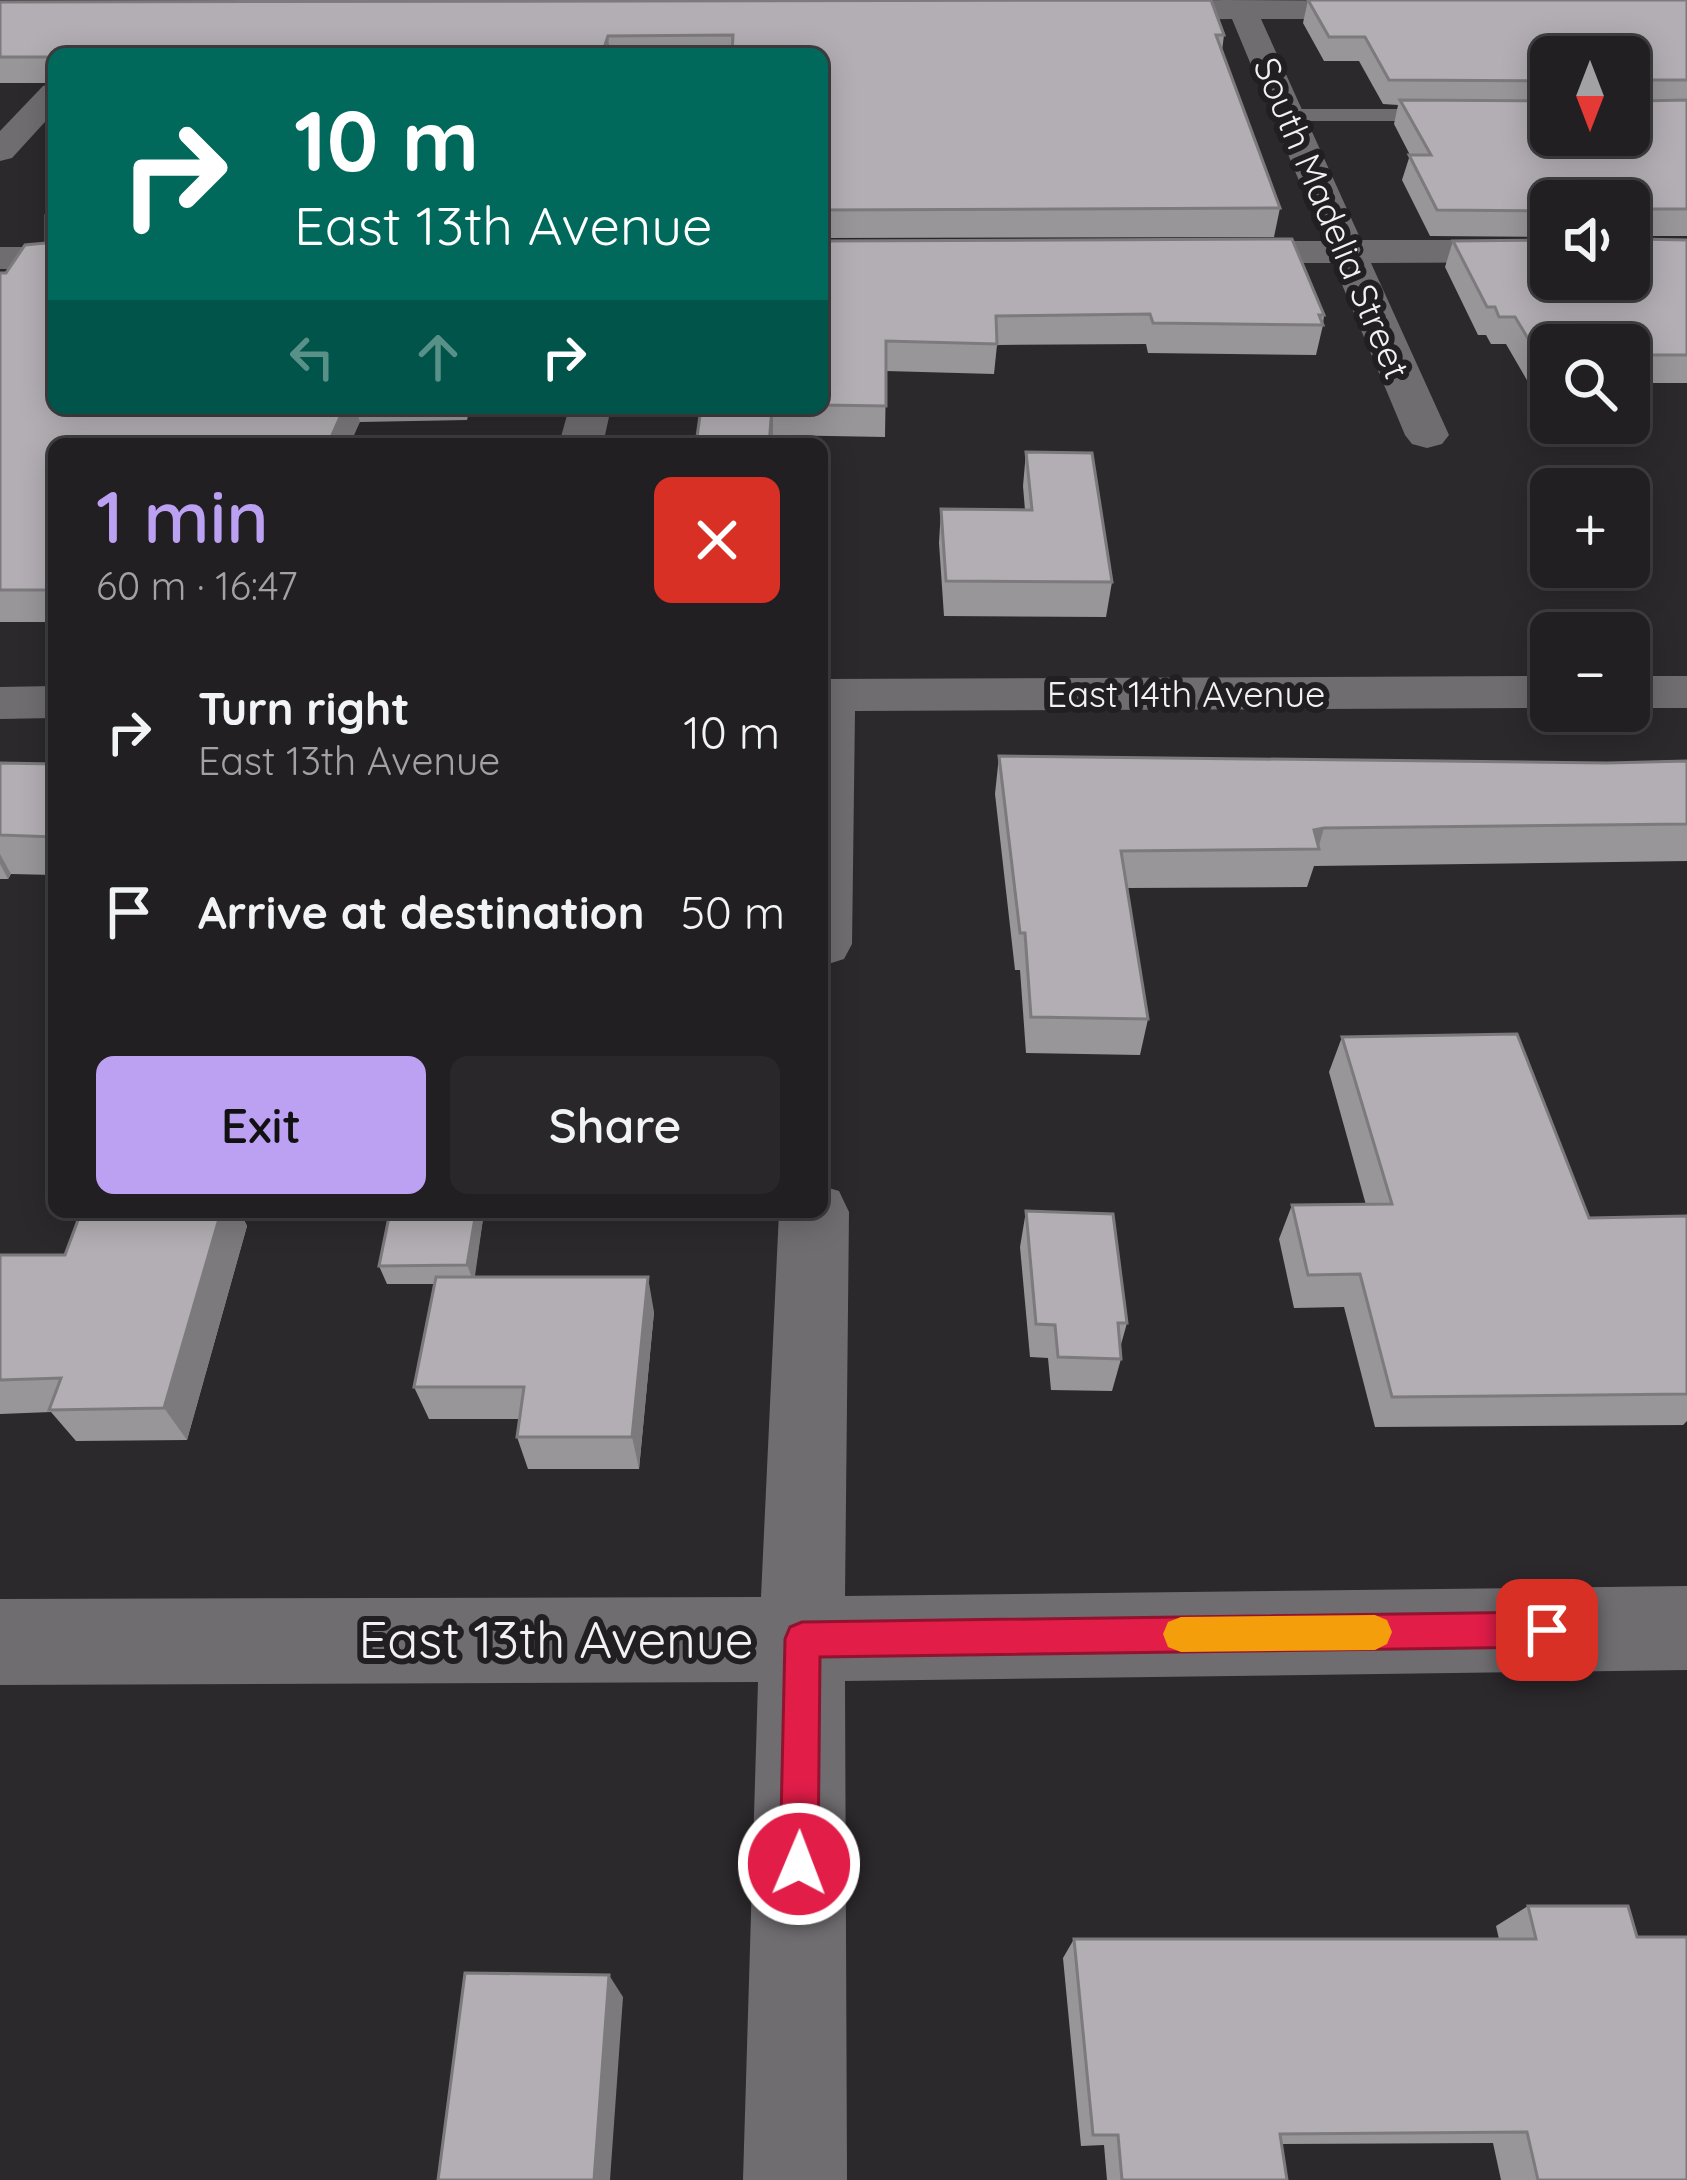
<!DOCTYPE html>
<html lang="en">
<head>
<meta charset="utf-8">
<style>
  body { margin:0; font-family:Quicksand,sans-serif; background:#29272a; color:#f1f3f6; height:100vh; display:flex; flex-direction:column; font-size:45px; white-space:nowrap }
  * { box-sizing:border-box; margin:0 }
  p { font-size:39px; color:#a2a2a5 }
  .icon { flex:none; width:66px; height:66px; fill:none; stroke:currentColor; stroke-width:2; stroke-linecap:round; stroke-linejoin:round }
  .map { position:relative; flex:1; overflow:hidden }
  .drawer { position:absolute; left:48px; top:438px; width:780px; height:780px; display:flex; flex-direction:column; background:#211f22; border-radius:18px; box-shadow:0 6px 30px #0003,0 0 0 3px #3e3d40 }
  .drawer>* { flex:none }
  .top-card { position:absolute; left:48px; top:48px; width:780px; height:366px; border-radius:18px; box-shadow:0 6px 30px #0003,0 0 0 3px #3e3d40; background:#00695c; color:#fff; overflow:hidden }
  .needle { width:78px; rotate:180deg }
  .controls { position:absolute; left:1530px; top:36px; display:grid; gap:24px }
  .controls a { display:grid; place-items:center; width:120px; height:120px; border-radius:18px; background:#211f22; box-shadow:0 6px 30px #0003,0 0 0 3px #3e3d40; font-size:60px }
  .pin { position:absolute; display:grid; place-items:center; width:102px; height:102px; color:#fff; margin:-51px; border-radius:24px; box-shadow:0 6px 18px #0006 }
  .me { position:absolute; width:132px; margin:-66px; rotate:1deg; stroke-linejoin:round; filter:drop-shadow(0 0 9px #0008) }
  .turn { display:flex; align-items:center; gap:42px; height:252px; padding:0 48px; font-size:54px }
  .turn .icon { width:156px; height:156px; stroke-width:2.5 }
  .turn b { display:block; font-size:84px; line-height:102px }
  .lanes { display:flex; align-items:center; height:114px; padding:0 48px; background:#0003; justify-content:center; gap:60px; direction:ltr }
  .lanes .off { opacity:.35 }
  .round { display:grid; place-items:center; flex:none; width:126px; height:126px; border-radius:18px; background:#29272a }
  .head { display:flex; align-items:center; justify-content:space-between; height:204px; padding:0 48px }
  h1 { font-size:72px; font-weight:600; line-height:90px; color:#bca0f2 }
  .button { display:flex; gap:24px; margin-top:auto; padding:24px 48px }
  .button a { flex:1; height:138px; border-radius:18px; background:#bca0f2; color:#111; font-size:48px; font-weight:600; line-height:138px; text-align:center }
  .button a+a { background:#29272a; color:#f1f3f6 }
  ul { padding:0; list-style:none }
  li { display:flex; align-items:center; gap:36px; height:180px; padding:0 48px }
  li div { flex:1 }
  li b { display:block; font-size:45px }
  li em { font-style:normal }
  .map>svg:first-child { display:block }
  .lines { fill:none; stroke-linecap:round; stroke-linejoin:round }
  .service { fill:#706d71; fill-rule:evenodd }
  .minor { fill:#706d71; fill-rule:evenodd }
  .wall { fill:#99969a; fill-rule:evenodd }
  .shaded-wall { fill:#7d7a7d }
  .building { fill:#b2aeb3; stroke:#7d7a7d; stroke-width:3 }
  .route { fill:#e11d48; stroke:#92132f; stroke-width:3 }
  .slow { fill:#f59e0b }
  .labels { text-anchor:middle; stroke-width:12; stroke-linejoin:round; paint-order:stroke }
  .far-street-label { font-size:36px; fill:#f2f0f2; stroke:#221f23 }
  .near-street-label { font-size:51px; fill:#f2f0f2; stroke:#221f23 }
</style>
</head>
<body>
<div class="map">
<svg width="1687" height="2180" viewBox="0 0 1687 2180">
  <rect width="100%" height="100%" fill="#2c292d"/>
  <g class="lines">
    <path class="service" d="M1551 109V121H1287L1277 115 1287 109Z"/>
    <g class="minor">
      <path d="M1224 0 1395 1 1409 10 1395 19H1261L1361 240H1551V262L1371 263 1449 435 1442 444 1427 448 1412 444 1405 435 1333 263H1207L1194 260 1188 252 1194 244 1207 241H1324L1232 19 1127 20 1113 11 1127 2Z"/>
      <path d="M54 84V112L12 158 0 161V131L43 86Z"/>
      <rect x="0" y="247" width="54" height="22"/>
      <path d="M569 408H611L603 444H559Z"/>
      <path d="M1551 676V708L855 711 852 944 844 959 822 966V679Z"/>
      <rect x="1629" y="676" width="58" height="32"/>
      <path d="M54 686V718L0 719V687Z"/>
      <path d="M822 1186 839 1191 849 1212 845 1596 1687 1586V1670L845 1681 847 2180H743L758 1682 0 1685V1599L761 1597 779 1212H822Z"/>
    </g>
  </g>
  <g class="wall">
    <path d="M1308 0H1687V236H1636V239L1687 240V383H1629V345H1551V382H1528L1506 344H1491L1486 335H1478L1445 267 1453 241 1551 279 1629 201H1551V237L1430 236 1402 180 1410 155 1394 124 1398 105 1383 104 1359 61H1324L1303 23ZM1551 57 1629 135H1551Z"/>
    <path d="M0 2 1224 35 1222 51 1280 208 1274 237 822 238V54H54V83H0Z"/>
    <path d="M822 241 1324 315 1323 325 1316 355 1148 353 1146 344 997 345 994 374 886 371 885 437 774 435 773 444H696L701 408H822Z"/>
    <path d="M46 243 54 408H470L467 420 360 422 54 444V622H0V273H6Z"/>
    <path d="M1026 452 1112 582 1106 617 944 616 939 543 941 509 1025 510 1023 486Z"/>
    <path d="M999 756 1607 763 1687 761V861L1314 866 1307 887 1127 888 1148 1019 1140 1055 1026 1053 1020 970H1015L995 794Z"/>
    <path d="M0 763 54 764V875L11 874 8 879H0Z"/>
    <path d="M1342 1037 1589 1218 1687 1216V1421L1683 1425 1375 1427 1344 1307 1294 1308 1279 1239 1292 1205H1366L1329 1072Z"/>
    <path d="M1026 1211 1127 1323 1120 1348 1121 1359 1112 1391 1051 1390 1048 1358 1030 1357 1020 1247Z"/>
    <path d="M81 1212H240L247 1226 187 1440 76 1441 51 1412 0 1414V1255H65Z"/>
    <path d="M390 1212H484L474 1277 654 1312 639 1469H528L517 1437 520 1419H429L414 1387 434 1284H387L379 1266Z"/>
    <path d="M1528 1906 1687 2180H1501L1493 2143 1282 2144 1287 2180H1107L1104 2145 1081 2146 1063 1958 1074 1939H1499L1496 1926Z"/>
  </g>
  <g class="shaded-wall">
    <path d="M608 36 610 54H602Z"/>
    <path d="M344 408H356L360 422 350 444H328Z"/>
    <path d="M773 408V444H769Z"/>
    <path d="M1324 828 1318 849 1314 830Z"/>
    <path d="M0 854 11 874 8 879 0 864Z"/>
    <path d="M221 1212H240L247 1226 187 1440 164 1408Z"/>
    <path d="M476 1212H484L474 1283 467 1265Z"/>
    <path d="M648 1277 654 1312 639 1469 632 1437Z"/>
    <path d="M609 1975 623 1997 610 2180H594Z"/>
  </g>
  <g class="building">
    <path d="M1211 0 1224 35H1216L1280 208 822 210V54H732L733 35 608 36 602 54H54V57H0V2Z"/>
    <path d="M1308 0H1687V80H1638L1633 85 1638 101 1687 100V209H1639L1634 214 1636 239 1687 240V355H1629V345H1551V355H1538L1515 317H1499L1495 307H1487L1453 241 1551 240V279H1629V201H1551V211L1437 210 1409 155H1431L1400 100 1551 101V135H1629V57H1551V81L1389 80 1365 37H1329Z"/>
    <path d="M54 204V408H344L328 444H54V590H0V273H6L25 245 46 243V215Z"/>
    <path d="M1292 239 1324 315H1319L1323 325 1153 323 1150 314 996 316 997 344 886 341V406L822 405V241Z"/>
    <path d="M701 408H772L769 444H696Z"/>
    <path d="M1026 452 1092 453 1112 582 946 581 941 509 1032 510Z"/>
    <path d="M999 756 1607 763 1687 761V824L1324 828 1314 830 1319 849 1121 851 1148 1019 1031 1017 1025 933H1020Z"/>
    <path d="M0 763 54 764V837L0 835Z"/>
    <path d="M1517 1034 1589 1218 1687 1216V1394L1392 1397 1360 1274 1308 1275 1292 1205 1392 1204 1342 1037Z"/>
    <path d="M1026 1211 1113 1214 1127 1323H1118L1121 1359 1058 1357 1055 1325 1036 1324Z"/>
    <path d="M81 1212H221L164 1408 49 1410 61 1378 0 1380V1255H65Z"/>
    <path d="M390 1212H476L467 1265 379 1266Z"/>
    <path d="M436 1277H648L632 1437H517L524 1387H414Z"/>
    <path d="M1528 1906H1628L1637 1937H1687V2180H1538L1527 2132 1280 2134 1287 2180H1122L1118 2135H1093L1074 1939H1536Z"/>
    <path d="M465 1973 609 1975 594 2180H438Z"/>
  </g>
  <path class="route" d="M1547 1612 1560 1618 1565 1630 1560 1642 1547 1647 820 1657 818 1864 813 1878 799 1884 786 1878 780 1864 785 1639 790 1627 802 1622Z"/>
  <path class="slow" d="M1375 1615 1387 1620 1392 1632 1387 1644 1375 1650 1181 1652 1168 1647 1163 1634 1168 1622 1181 1617Z"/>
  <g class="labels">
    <g class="far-street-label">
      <text transform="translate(1332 218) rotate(67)" y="13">South Madelia Street</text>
      <text x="1186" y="707">East 14th Avenue</text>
    </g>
    <g class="near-street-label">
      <text x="556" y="1658">East 13th Avenue</text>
    </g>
  </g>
</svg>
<div class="controls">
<a><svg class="needle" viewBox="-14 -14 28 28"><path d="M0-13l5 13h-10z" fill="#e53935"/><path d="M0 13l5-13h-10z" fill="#a2a2a5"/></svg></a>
<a><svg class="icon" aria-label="sound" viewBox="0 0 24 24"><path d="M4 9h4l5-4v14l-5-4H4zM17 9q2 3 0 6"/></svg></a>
<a><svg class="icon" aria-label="search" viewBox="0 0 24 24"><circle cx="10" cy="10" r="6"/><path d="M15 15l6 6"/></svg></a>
<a>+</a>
<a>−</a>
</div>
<div class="pin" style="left:1547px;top:1630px;background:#d93025"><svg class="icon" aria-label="arrive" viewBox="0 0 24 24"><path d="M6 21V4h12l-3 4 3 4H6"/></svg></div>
<svg class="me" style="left:799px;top:1864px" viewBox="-20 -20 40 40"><circle r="17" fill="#e11d48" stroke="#fff" stroke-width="3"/><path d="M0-11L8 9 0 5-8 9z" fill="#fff"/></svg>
<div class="top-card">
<div class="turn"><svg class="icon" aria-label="right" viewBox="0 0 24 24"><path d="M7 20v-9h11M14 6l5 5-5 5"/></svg><div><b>10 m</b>East 13th Avenue</div></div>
<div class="lanes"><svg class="icon off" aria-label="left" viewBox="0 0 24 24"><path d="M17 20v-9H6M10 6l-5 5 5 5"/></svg><svg class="icon off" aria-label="ahead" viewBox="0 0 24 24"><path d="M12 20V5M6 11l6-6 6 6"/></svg><svg class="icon" aria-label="right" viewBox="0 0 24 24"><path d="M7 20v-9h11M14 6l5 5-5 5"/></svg></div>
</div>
<section class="drawer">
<div class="head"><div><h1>1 min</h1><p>60 m · 16:47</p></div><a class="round" style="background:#d93025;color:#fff"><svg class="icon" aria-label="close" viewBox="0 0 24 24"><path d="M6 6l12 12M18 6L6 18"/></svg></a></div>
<ul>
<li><svg class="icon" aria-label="right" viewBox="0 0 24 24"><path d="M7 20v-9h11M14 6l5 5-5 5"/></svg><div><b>Turn right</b><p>East 13th Avenue</p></div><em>10 m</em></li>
<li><svg class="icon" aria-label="arrive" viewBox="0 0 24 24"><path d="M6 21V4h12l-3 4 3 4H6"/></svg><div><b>Arrive at destination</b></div><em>50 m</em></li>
</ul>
<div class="button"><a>Exit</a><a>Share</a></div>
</section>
</div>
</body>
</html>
